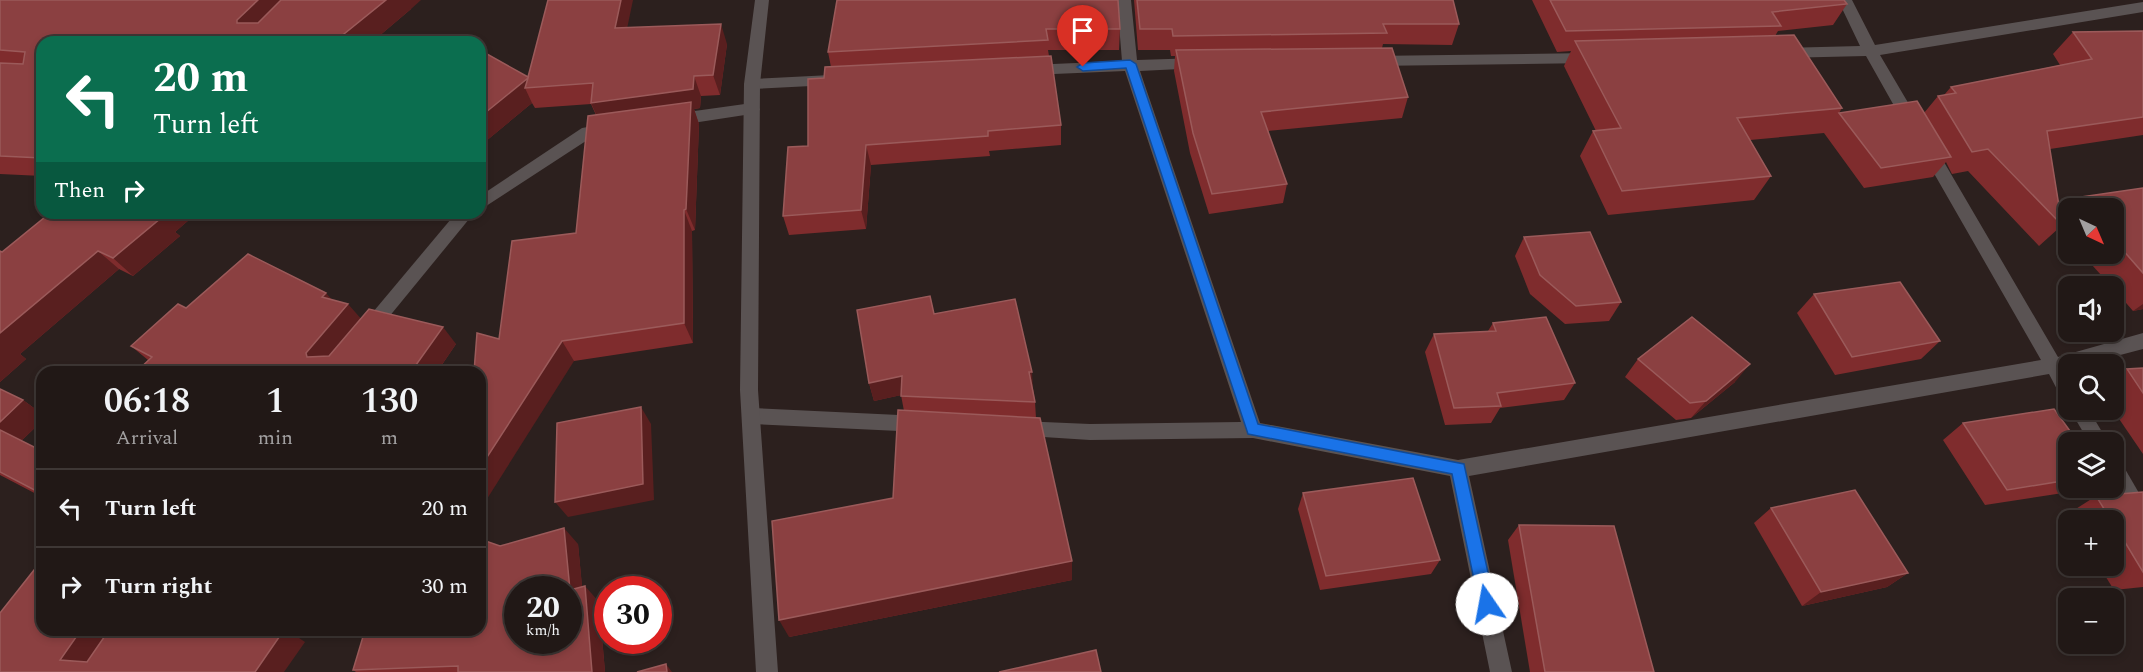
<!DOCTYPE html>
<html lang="en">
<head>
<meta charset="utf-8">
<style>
  body { margin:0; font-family:Spectral,serif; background:#29211f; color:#f1f3f6; height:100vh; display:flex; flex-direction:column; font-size:22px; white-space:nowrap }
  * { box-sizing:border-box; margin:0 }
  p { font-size:20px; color:#a2a0a1 }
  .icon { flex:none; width:33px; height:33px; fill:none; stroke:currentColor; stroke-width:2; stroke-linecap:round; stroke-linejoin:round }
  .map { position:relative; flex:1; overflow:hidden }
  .drawer { position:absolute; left:36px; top:366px; width:450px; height:270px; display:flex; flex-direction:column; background:#211816; border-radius:18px; box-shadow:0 3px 9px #0003,0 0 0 2px #3e3735 }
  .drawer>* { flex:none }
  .guide { position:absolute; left:36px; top:36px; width:450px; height:183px; border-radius:18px; box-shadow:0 3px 9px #0003,0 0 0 2px #3e3735; background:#0b6e4f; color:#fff; overflow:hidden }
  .needle { width:39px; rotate:136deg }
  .controls { position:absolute; left:2058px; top:198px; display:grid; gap:12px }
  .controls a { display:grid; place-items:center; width:66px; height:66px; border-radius:12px; background:#211816; box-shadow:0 3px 9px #0003,0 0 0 2px #3e3735; font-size:30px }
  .speed { position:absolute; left:504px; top:576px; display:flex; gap:12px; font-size:30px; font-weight:700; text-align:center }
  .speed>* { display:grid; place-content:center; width:78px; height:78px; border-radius:50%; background:#211816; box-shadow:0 3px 9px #0003,0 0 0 2px #3e3735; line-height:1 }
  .speed small { font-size:15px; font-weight:400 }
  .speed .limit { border:9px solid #d22; background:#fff; color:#111 }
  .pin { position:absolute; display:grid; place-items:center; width:51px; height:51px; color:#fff; margin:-62px -26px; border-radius:50% 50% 50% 0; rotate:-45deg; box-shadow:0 0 6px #0007 }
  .pin .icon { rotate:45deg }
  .me { position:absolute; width:66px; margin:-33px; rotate:348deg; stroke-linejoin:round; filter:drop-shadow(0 0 4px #0008) }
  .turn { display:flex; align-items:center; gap:21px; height:126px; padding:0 18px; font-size:27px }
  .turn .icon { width:78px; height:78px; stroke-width:2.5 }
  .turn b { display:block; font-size:42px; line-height:51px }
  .then { display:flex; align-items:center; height:57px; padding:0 18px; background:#0003; gap:12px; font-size:22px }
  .eta { display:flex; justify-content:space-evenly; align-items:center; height:102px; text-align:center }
  .eta b { font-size:36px; font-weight:600; line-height:42px }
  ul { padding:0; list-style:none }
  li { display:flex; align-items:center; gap:18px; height:78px; padding:0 18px; border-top:2px solid #3e3735 }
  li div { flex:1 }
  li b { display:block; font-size:22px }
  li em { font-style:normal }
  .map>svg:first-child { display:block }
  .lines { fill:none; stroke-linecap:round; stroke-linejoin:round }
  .minor { fill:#5a5353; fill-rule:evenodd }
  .tertiary { fill:#5a5353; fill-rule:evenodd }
  .wall { fill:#7f2c2d }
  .shaded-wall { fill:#591f1f }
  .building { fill:#8b4041; stroke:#9b5a5a; stroke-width:1.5; fill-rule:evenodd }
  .route { fill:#1a73e8; stroke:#114b97; stroke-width:1.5 }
</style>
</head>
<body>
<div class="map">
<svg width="2143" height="672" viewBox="0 0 2143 672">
  <rect width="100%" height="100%" fill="#2c201e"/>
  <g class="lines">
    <g class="minor">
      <path d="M1117 0H1131L1137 60 1200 58 1208 63 1200 68 1140 71 1260 423 1458 460 2041 360 1920 149 1928 143 1934 145 2058 357 2143 333V349L2086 364H2068V369L2066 370 2068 375V399L2061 397 2049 374 1469 476 1512 672H1490L1450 476 1253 438 1090 440 1013 435 1011 429 1013 423 1020 421 1090 424 1241 422 1125 71 1030 75 1022 70 1030 65 1122 61Z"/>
      <path d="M1838 0H1852L1875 45 2143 2V12L1880 55 1920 123 1912 129 1906 127 1866 56 1782 58 1774 53 1782 48 1860 46Z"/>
      <path d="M1590 53 1598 58 1590 63 1371 66 1363 61 1371 56Z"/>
      <path d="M831 75 839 80 831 85 752 89 744 84 752 79Z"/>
      <path d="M752 103 760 109 758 113 673 126 665 120 673 114Z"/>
      <path d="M610 123 616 125 618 129 616 133 592 137 480 210V196L582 128Z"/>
      <path d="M456 213H474L375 334 369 336 363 334 360 329 363 324Z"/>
      <path d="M751 408 920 416 927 418 929 424 927 430 920 432 751 424 744 422 742 416 744 410Z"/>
      <path d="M2070 410H2089L2108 442H2089Z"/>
      <path d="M2114 459 2121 462 2143 500V527L2136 524 2114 485Z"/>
    </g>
    <path class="tertiary" d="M755 0H769L760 84 758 390 778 672H756L740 390 744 84Z"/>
  </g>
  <g class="wall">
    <path d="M0 0 411 9 372 42H42V176L0 174Z"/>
    <path d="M837 0 1120 29 1119 50H1048L1049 56 1061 125V145L989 151 990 156 871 165 866 229 789 235 783 216 808 146 824 78 831 67 828 52Z"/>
    <path d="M1134 0H1453L1459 24 1452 45 1383 44 1382 48 1408 97 1402 118 1268 131 1287 184 1283 203 1209 214 1190 153 1174 71 1175 56H1171L1170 50H1138Z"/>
    <path d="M1532 0H1844L1847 4 1833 25 1778 31 1775 36 1842 108 1839 113H1924L1938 96 1944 95 1951 87 2060 65 2053 54 2073 32 2143 31V135L2050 149 2060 211 2074 198 2143 188V309L2133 311 2114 289V286H2111L2082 254H2114V208H2068V239L2059 228 2039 246 1968 171 1952 174 1946 162 1933 177 1864 188 1824 133 1750 140 1771 176 1754 200 1608 215 1580 156 1593 131H1596L1564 66 1571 51 1557 52Z"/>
    <path d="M627 28 727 44 720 95 701 96 700 108 694 109 699 124 695 230 692 231 693 343 574 361 499 339 576 233 596 115 591 104 535 108 532 103 480 146 528 77Z"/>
    <path d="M50 213H197L175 232 180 236 133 276 119 269 20 354 26 359 0 382 2 252Z"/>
    <path d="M1524 237 1621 302 1609 321 1565 324 1530 294 1515 256Z"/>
    <path d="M1814 294 1940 341 1921 359 1835 375 1797 313Z"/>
    <path d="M332 300 361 319 456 344 437 372H136L148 360 131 346 186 308Z"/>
    <path d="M934 314 1033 389 1035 402 1036 418 1072 561V580L789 637 893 498 904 411 901 395 874 401 869 383Z"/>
    <path d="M1493 323 1575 383 1564 400 1500 408 1491 423 1445 425 1425 352 1434 334 1488 331Z"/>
    <path d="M1638 359 1735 382 1691 418 1676 420 1625 377Z"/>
    <path d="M2143 368V454L2113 410 2114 379 2127 369Z"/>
    <path d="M0 389 23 400 42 414V421L21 441 42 451V497L0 475Z"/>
    <path d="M1963 423 2068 442V488H2082L2076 491 1985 505 1943 440Z"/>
    <path d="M2143 492V587L2114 590 2099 566H2114V520H2072L2068 514 2096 496Z"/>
    <path d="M1303 493 1440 560 1431 574 1320 590 1298 509Z"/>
    <path d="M1771 508 1908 573 1887 587 1802 606 1754 523Z"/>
    <path d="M1519 525 1654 672H1530L1508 540Z"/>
    <path d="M578 544 582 587 599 602 605 672H356L353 670 500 546Z"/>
  </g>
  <g class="shaded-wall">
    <path d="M258 0H293L252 40 237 23V20Z"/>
    <path d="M386 0H421L411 9 372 42H334Z"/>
    <path d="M621 0H633L623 48 615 28Z"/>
    <path d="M721 24 727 44 720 95 713 75Z"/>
    <path d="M694 76 701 96 700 108 694 109 699 124 695 230 686 209 600 123 591 103Z"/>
    <path d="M528 78 525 88 532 103 480 146V117Z"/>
    <path d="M866 145 871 165 866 229 861 210Z"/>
    <path d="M684 210 692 231 693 343 684 323Z"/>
    <path d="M157 213H197L175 232 180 236 133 276 113 258Z"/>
    <path d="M98 251 119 269 20 354 26 359 0 382V333Z"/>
    <path d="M326 293 342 311 348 304 363 321 322 371 307 357 306 353 322 297Z"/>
    <path d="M2143 304V309L2133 311Z"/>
    <path d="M443 327 456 344 437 372H411Z"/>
    <path d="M562 341 574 361 480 510V468Z"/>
    <path d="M1750 364 1735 382 1691 418 1706 401Z"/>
    <path d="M1029 372H1032L1033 389 1030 390Z"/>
    <path d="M902 376 906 394 874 401 869 383Z"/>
    <path d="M23 400 42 414V421L19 443 0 430V422Z"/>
    <path d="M641 407 651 424 654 500 568 517 555 502Z"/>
    <path d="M564 528 578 544 584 606 570 590Z"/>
    <path d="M1072 561V580L789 637 779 620Z"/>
    <path d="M1908 573 1887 587 1802 606 1821 592Z"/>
    <path d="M585 586 599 602 605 672H592Z"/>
    <path d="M81 630H115L86 672 60 660Z"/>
    <path d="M284 630H287L305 642 284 672H255Z"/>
    <path d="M666 664 672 672H667Z"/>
  </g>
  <g class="building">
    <path d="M0 0H258L237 20V23H258L281 0H386L334 42H42V158L0 156V63L23 64 25 52 0 50Z"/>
    <path d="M548 0H621L615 28 721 24 713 75 694 76 693 89 591 103 593 83 525 88 528 78 480 117V50L528 77Z"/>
    <path d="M837 0H1118L1120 29H1046L1048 40 828 52Z"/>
    <path d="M1137 0H1453L1459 24H1383L1387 33 1173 36 1172 29H1140Z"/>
    <path d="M1550 0H1844L1847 4 1772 12 1781 26 1566 31Z"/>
    <path d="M2143 31V117L2047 131 2062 225 1988 149 1972 152 1938 96 1956 93 1951 87 2092 59 2073 32Z"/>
    <path d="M1794 35 1842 108 1737 118 1771 176 1622 191 1593 131 1621 128 1575 41Z"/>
    <path d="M1392 48 1408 97 1261 112 1287 184 1212 194 1193 133 1176 50Z"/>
    <path d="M1051 56 1061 125 988 131V136L866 145 861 210 783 216 788 147 808 146V79L824 78 825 67Z"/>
    <path d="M1917 101 1951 157 1881 168 1839 113Z"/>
    <path d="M691 102 686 209 684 210V323L562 341 480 468V372H474L477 333 499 339 512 241 576 233 588 116Z"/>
    <path d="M2143 188V273L2114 240V208H2084L2074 198Z"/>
    <path d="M50 213H157L155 214 161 218 113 258 98 251 0 333V251L2 252Z"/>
    <path d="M1590 232 1621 302 1576 306 1540 275 1524 237Z"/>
    <path d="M248 254 326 293 322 297 348 304 306 353 307 357 329 356 369 309 443 327 411 372H136L152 357 131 346 178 304 186 308Z"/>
    <path d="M1900 282 1940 341 1852 357 1814 294Z"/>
    <path d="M930 296 934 314 1015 299 1032 372H1029L1035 402 901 396 902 376 869 383 857 310Z"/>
    <path d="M1546 317 1575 383 1497 393 1501 406 1454 408 1434 334 1496 331 1493 323Z"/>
    <path d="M1692 317 1750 364 1706 401 1690 403 1638 359Z"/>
    <path d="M2143 368V393L2127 369Z"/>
    <path d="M0 389 23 400 0 422Z"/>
    <path d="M641 407 643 484 555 502 557 423Z"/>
    <path d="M2054 409 2078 442H2068V480L2007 490 1963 423Z"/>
    <path d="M898 410 1040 418 1072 561 779 620 772 521 893 498Z"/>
    <path d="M0 430 42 451V494L0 472Z"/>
    <path d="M1413 478 1440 560 1326 576 1303 493Z"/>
    <path d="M1855 490 1908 573 1821 592 1771 508Z"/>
    <path d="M2143 492V572L2114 524V520H2111L2096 496Z"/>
    <path d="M1519 525 1614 526 1654 672H1545Z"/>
    <path d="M564 528 570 590 585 586 592 672H458V666L353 670 365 630H480V539L500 546ZM518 590H568V640H518Z"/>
    <path d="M42 560V630H81L60 660 87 662 109 630H284L255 672H0V613Z"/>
    <path d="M1096 650 1101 672H999Z"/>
    <path d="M666 664 667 672H637Z"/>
  </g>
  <path class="route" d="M1130 60 1136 64 1258 424 1464 464 1495 604 1493 609 1487 612 1482 609 1479 604 1452 474 1248 434 1126 68 1083 71 1077 67 1083 63Z"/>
</svg>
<div class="controls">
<a><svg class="needle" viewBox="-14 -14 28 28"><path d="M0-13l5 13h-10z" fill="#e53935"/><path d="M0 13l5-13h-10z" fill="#a2a0a1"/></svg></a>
<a><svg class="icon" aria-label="sound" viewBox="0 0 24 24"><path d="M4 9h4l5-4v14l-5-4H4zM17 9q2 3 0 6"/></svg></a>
<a><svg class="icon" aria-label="search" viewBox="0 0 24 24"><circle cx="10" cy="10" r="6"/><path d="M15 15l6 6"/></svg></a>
<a><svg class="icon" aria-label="layers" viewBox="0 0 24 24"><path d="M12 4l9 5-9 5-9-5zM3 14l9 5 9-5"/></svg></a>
<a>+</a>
<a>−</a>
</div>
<div class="speed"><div>20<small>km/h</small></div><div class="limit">30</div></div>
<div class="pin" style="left:1083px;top:67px;background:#d93025"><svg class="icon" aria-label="arrive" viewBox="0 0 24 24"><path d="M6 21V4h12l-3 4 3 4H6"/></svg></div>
<svg class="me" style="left:1487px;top:604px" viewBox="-20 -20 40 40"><circle r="19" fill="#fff"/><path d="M0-13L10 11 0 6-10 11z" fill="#1a73e8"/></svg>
<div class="guide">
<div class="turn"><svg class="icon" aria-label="left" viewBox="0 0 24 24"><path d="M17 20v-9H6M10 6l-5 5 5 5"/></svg><div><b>20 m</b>Turn left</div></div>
<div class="then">Then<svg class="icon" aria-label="right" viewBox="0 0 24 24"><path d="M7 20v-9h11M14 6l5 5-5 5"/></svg></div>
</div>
<section class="drawer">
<div class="eta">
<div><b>06:18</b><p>Arrival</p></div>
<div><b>1</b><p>min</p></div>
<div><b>130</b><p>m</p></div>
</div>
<ul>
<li><svg class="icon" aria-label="left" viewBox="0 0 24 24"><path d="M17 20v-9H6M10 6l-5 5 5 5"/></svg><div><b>Turn left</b></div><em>20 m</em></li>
<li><svg class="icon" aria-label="right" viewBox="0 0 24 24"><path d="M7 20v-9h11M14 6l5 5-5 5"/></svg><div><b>Turn right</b></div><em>30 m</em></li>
</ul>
</section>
</div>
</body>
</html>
